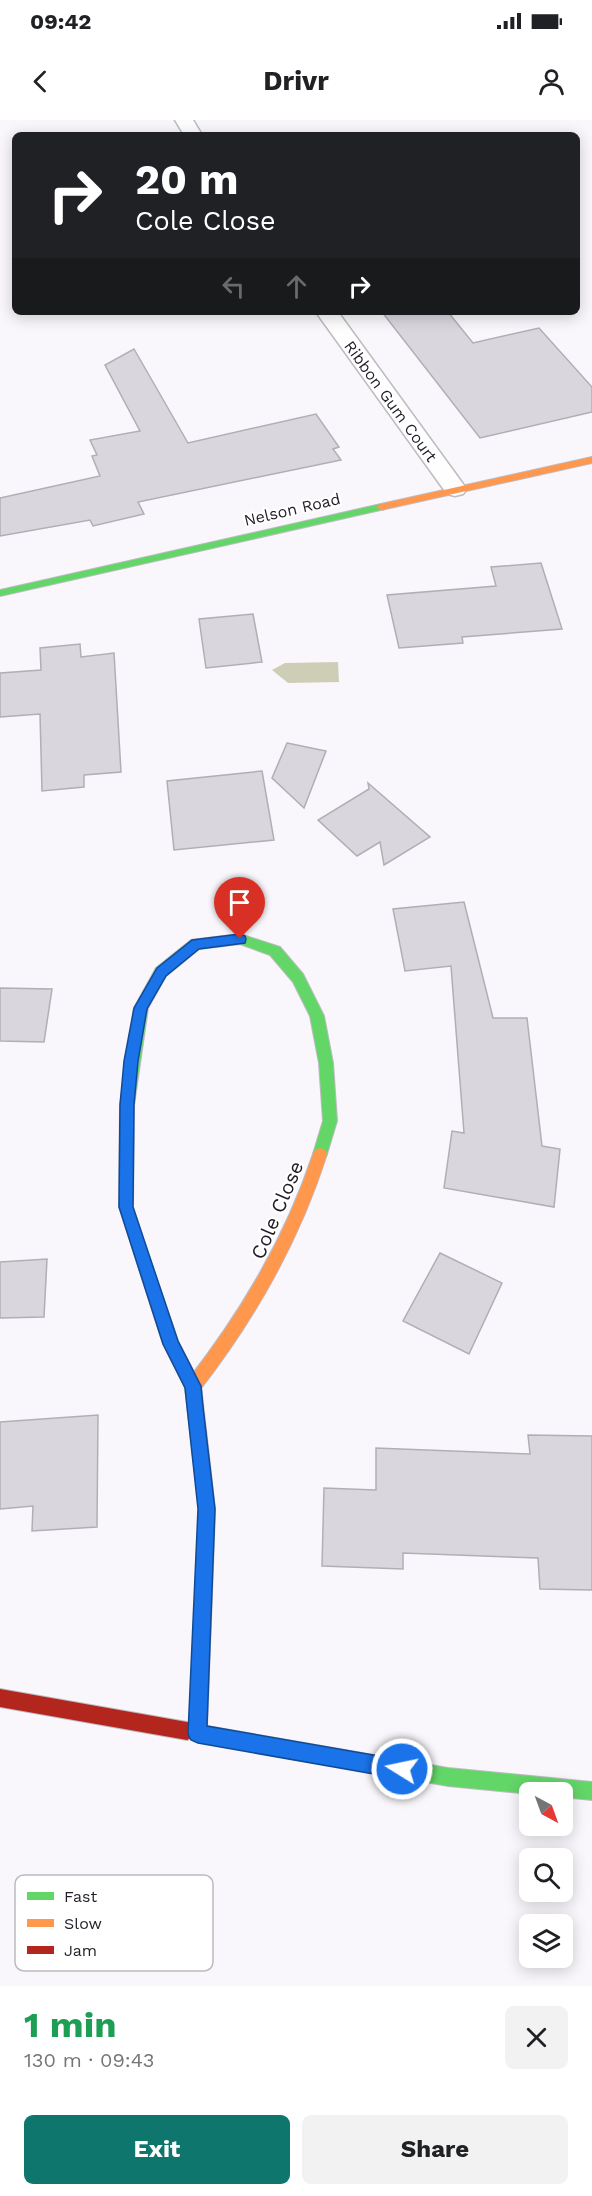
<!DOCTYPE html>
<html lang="en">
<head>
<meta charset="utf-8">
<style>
  body { margin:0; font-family:"Work Sans",sans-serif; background:#f2f2f2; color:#202124; height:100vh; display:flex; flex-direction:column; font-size:22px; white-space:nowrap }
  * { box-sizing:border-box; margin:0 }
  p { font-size:20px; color:#757577 }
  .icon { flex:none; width:33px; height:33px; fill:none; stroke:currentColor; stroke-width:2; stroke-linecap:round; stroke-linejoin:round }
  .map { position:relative; height:1866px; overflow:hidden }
  .sheet { display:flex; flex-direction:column; background:#fff; flex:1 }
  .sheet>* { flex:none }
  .banner { position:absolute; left:12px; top:12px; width:568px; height:183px; border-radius:9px; box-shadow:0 3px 15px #0003; background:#202124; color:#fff; overflow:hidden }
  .needle { width:39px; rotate:139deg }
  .tools { position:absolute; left:519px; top:1662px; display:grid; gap:12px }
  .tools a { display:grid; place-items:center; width:54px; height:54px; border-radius:9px; background:#fff; box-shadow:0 3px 15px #0003; font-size:30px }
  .pin { position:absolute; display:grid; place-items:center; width:51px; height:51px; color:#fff; margin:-62px -26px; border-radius:50% 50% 50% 0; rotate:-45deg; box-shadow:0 0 6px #0007 }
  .pin .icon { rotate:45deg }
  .me { position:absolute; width:66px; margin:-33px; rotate:280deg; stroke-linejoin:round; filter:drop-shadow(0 0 4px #0008) }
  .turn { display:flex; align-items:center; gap:21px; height:126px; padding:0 24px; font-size:27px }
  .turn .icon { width:78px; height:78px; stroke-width:2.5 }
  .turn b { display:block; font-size:42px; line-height:51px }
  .lanes { display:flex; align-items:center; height:57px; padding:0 24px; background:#0003; justify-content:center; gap:30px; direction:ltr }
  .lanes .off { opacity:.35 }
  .round { display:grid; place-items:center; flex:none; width:63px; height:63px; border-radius:9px; background:#f2f2f2 }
  .headline { display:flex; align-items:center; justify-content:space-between; height:102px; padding:0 24px }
  h1 { font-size:36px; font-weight:700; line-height:45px; color:#1e9e55 }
  .cta { display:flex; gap:12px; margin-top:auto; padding:12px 24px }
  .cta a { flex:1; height:69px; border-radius:9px; background:#0f766e; color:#fff; font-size:24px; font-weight:700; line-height:69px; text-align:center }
  .cta a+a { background:#f2f2f2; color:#202124 }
  .status { display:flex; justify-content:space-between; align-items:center; height:42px; padding:0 30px; background:#fff; direction:ltr }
  .status svg { height:16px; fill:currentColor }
  header { display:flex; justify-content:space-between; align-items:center; height:78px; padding:0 24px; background:#fff; font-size:27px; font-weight:700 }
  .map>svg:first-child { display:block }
  .water { fill:#ceceb7 }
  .building { fill:#dad6de; stroke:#b1aeb5; stroke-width:1.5 }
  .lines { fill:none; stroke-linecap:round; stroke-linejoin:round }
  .street-casing { stroke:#bebbc2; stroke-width:3 }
  .fast-casing { stroke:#bebbc2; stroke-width:2 }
  .slow-casing { stroke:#bebbc2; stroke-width:2 }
  .jam-casing { stroke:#bebbc2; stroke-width:2 }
  .street { fill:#fefefe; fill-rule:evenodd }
  .fast { fill:#63d668; fill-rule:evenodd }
  .slow { fill:#ff974d; fill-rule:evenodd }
  .jam { fill:#b3261e; fill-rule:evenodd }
  .route { fill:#1a73e8; stroke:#114b97; stroke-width:1.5 }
  .labels { text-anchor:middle; stroke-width:4.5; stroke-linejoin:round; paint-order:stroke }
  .far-street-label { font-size:16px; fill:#211c26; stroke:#fff }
  .street-label { font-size:20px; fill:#211c26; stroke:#fff }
  .key { fill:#fff; stroke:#bcbbbe; stroke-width:1.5 }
  .key-label { font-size:16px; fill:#211c26 }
</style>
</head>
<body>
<div class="status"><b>09:42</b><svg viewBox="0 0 49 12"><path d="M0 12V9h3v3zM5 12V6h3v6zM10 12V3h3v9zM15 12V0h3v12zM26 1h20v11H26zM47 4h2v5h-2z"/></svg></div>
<header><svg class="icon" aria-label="back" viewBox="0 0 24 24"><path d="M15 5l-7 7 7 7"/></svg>Drivr<svg class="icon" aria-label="person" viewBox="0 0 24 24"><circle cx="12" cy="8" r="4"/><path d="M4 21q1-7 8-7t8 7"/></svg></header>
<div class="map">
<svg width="592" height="1866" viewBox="0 0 592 1866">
  <rect width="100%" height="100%" fill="#f9f7fb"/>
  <path class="water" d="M338 542 339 562 288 563 272 550 285 543Z"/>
  <g class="building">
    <path d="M382 192H448L473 223 539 208 592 267V292L480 318Z"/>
    <path d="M134 229 188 323 316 294 339 327 333 329 341 340 138 382 144 394 93 406 90 400 0 416V378L100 356 92 336 97 335 90 320 140 311 105 245Z"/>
    <path d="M541 443 562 509 462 517 463 523 399 528 387 475 496 466 491 447Z"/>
    <path d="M253 494 262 542 206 548 199 499Z"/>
    <path d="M80 524 81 537 114 533 121 652 84 655V667L42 671 40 594 0 597V553L41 550 40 528Z"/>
    <path d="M287 623 326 631 304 688 272 658Z"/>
    <path d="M262 651 274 720 174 730 167 661Z"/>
    <path d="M368 663 430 717 384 745 380 722 357 736 318 700 369 669Z"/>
    <path d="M464 782 493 898H527L542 1026 560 1029 554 1087 444 1068 452 1011 464 1013 451 846 405 851 393 789Z"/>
    <path d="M0 868 52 869 44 922 0 921Z"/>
    <path d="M440 1133 502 1163 469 1234 403 1201Z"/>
    <path d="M47 1139 44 1197 0 1198V1142Z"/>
    <path d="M98 1295 97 1407 32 1411 33 1386 0 1389V1302Z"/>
    <path d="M528 1315 592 1316V1470L540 1469 538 1438 403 1433V1449L322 1446 324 1368 376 1370V1328L530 1334Z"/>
  </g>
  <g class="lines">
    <g class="street-casing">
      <g id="street">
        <path d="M175 0H193L202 15H184Z"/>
        <path d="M316 192H338L463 364 467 369 463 374 455 376 447 374Z"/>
      </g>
    </g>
    <g class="fast-casing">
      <g id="fast">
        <path d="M381 384 386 387 385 389 0 476V470Z"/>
        <path d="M240 814 280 827 303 854 324 896 333 943 337 1001 327 1034 325 1038 320 1040 315 1038 313 1034 323 1001 319 943 310 896 293 862 270 835 240 824 199 829 166 856 148 888 134 985 133 1087 146 1127 144 1132 139 1134 134 1132 132 1127 119 1087 120 985 134 888 156 848 191 820Z"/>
        <path d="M206 1411 212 1413 214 1419 207 1606 448 1648 592 1662V1680L562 1677V1672L530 1674 448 1666 181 1617 178 1611 181 1605 190 1602 198 1419 200 1413Z"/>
      </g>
    </g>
    <g class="slow-casing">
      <g id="slow">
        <path d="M592 337V343L381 390 376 387 381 384Z"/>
        <path d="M320 1028 325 1030 327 1034C299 1122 255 1199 199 1271L193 1274 187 1271 185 1266 187 1261C242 1191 285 1118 313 1034L315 1030Z"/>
      </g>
    </g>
    <g class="jam-casing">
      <g id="jam">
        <path d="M139 1120 144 1122 146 1127 178 1221 201 1266 215 1389 214 1419 212 1425 206 1427 200 1425 198 1419 199 1389 185 1267 163 1224 132 1127 134 1122Z"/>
        <path d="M0 1569 187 1602 193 1605 196 1611 193 1617 187 1620 0 1587Z"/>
      </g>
    </g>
    <use href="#street" class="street"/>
    <use href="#fast" class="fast"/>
    <use href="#slow" class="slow"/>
    <use href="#jam" class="jam"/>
  </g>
  <path class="route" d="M240 814 245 816 246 819 245 823 199 829 166 856 147 889 138 941 134 985 133 1087 178 1221 201 1266 203 1287 215 1389 207 1606 402 1640 409 1643 411 1649 409 1656 402 1659 198 1623 191 1620 188 1614 198 1389 187 1287 185 1268 163 1224 119 1087 120 985 124 941 134 888 157 848 192 820Z"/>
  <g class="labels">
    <g class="far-street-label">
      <text transform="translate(391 281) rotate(54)" y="6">Ribbon Gum Court</text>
      <text transform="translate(292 389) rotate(-13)" y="6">Nelson Road</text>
    </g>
    <g class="street-label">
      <text transform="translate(277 1090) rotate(-67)" y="7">Cole Close</text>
    </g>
  </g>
  <rect x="15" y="1755" width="198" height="96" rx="9" class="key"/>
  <rect x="27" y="1772" width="27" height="8" fill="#63d668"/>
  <rect x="27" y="1799" width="27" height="8" fill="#ff974d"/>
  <rect x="27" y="1826" width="27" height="8" fill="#b3261e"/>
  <g class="key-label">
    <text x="64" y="1782">Fast</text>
    <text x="64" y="1809">Slow</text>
    <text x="64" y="1836">Jam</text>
  </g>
</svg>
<div class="tools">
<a><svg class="needle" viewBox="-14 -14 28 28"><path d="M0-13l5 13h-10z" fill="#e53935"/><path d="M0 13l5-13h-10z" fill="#757577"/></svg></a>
<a><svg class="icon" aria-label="search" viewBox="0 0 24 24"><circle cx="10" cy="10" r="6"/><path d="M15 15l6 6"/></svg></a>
<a><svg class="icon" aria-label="layers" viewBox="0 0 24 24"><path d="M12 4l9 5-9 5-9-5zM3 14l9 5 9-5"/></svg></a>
</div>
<div class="pin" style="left:240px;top:819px;background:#d93025"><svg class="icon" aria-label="arrive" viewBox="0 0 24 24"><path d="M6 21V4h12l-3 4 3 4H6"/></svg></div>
<svg class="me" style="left:402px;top:1649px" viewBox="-20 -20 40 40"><circle r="17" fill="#1a73e8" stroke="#fff" stroke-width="3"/><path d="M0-11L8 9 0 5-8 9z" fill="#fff"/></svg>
<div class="banner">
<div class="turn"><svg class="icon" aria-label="right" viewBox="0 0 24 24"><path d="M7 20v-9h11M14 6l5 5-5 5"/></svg><div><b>20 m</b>Cole Close</div></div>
<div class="lanes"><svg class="icon off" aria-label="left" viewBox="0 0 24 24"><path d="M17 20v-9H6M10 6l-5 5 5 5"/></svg><svg class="icon off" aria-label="ahead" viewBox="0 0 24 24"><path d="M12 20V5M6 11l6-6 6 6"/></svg><svg class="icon" aria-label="right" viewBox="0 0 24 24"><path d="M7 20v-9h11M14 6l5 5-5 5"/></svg></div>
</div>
</div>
<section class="sheet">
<div class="headline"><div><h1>1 min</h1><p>130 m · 09:43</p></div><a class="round"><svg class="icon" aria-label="close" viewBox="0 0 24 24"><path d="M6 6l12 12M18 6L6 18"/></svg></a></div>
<div class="cta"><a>Exit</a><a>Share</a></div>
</section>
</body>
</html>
